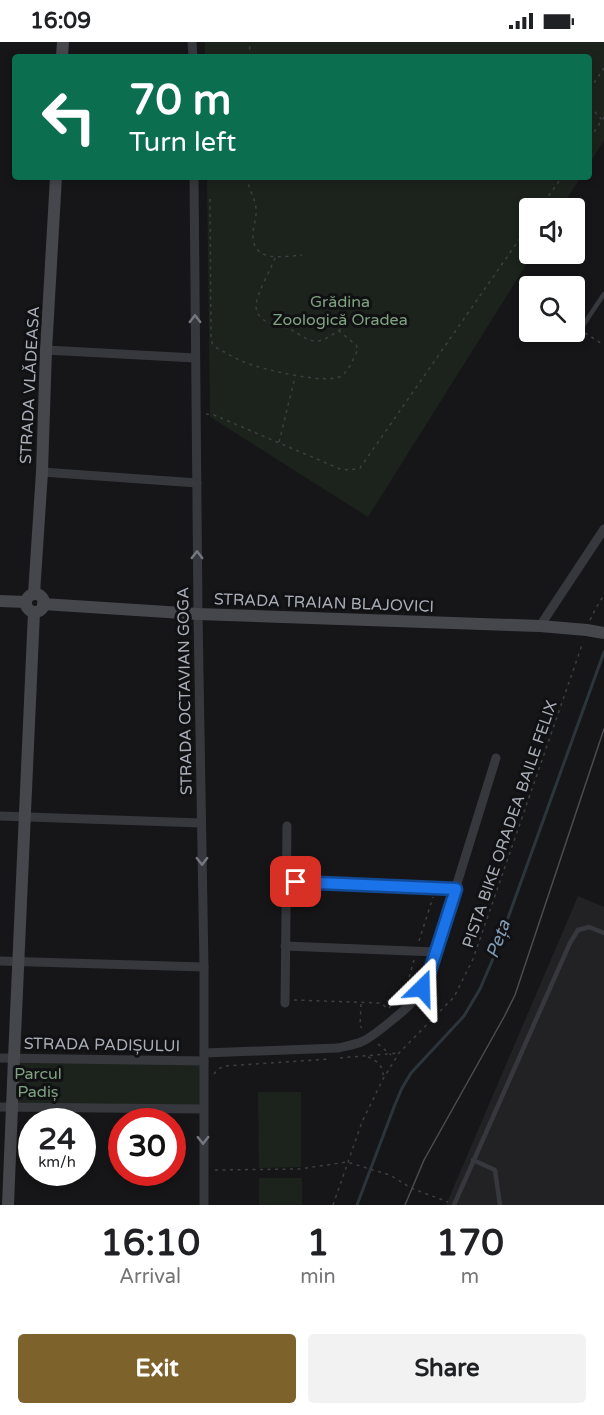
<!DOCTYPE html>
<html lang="en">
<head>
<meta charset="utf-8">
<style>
  body { margin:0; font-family:"Varela Round",sans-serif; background:#f2f2f2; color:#202124; height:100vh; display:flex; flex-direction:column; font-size:22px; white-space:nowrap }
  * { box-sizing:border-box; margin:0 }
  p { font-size:20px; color:#757577 }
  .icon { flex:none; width:33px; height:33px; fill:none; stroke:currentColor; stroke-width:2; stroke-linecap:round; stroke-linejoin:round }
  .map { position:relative; height:1163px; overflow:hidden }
  .sheet { display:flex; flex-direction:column; background:#fff; flex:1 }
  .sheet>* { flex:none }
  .guide { position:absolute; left:12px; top:12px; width:580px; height:126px; border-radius:6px; box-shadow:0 3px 9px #0003; background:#0b6e4f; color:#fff; overflow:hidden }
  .controls { position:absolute; left:519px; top:156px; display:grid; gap:12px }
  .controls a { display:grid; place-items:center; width:66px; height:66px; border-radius:6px; background:#fff; box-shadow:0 3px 9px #0003; font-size:30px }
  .speed { position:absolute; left:18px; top:1066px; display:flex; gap:12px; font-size:30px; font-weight:700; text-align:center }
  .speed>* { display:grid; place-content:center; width:78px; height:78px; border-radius:50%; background:#fff; box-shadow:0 3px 9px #0003; line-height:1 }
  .speed small { font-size:15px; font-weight:400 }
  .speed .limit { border:9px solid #d22; background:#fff; color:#111 }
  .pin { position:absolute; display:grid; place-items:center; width:51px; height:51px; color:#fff; margin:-26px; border-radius:12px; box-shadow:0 3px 9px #0006 }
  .me { position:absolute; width:66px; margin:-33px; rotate:22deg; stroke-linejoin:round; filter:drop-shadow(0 0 4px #0008) }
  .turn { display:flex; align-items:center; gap:21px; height:126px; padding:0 18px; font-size:27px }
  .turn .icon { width:78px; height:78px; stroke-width:2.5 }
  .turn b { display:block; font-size:42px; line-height:51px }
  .eta { display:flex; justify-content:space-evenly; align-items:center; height:102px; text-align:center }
  .eta b { font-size:36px; font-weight:800; line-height:42px }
  .cta { display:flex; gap:12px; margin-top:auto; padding:12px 18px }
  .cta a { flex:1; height:69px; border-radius:6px; background:#7e622b; color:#fff; font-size:24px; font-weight:800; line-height:69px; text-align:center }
  .cta a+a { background:#f2f2f2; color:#202124 }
  .status { display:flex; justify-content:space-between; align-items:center; height:42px; padding:0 30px; background:#fff; direction:ltr }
  .status svg { height:16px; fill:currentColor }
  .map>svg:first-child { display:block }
  .built { fill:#222225 }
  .green { fill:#1c231d }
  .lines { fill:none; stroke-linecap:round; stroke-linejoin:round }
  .stream { stroke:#2c353c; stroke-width:3 }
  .path { stroke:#3d3f44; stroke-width:1.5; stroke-dasharray:3 4.5; stroke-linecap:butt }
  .lane { stroke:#37383d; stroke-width:4.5 }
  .street { stroke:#37383d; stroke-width:9 }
  .secondary { stroke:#45474d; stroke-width:12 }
  .tram { stroke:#4a4c52; stroke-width:1.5 }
  .oneway { stroke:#757881 }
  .route-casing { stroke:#114b97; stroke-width:15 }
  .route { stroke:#1a73e8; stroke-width:10 }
  .labels { text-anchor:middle; stroke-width:6; stroke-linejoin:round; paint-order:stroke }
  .park-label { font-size:16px; fill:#7fa381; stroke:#111113 }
  .street-label { font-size:16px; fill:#a8adb8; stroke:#111113 }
  .water-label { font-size:18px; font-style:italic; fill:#7f9bb3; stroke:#111113 }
</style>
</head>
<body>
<div class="status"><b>16:09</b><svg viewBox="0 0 49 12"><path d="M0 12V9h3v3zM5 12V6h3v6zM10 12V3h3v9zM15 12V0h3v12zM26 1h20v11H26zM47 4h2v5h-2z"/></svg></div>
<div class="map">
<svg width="604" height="1163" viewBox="0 0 604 1163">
  <rect width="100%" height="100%" fill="#161618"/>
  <path class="built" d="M578 854 604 865V1163H446Z"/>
  <g class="green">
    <path d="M205 0H604V98L590 121V15H205Z"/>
    <path d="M207 135H581L561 166H530V212H533L368 475 210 375Z"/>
    <path d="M14 1016 204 1019 203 1067 12 1065Z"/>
    <path d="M258 1050H301V1125L259 1126Z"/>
    <rect x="259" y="1136" width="43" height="27"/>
  </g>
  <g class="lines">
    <path class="stream" d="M357 1163 394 1065 402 1046 411 1031 464 974 480 947 495 912 604 610"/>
    <g class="path">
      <path d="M249 15 250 0"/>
      <path d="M590 47 604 26"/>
      <path d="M590 64 601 77"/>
      <path d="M590 96 604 75"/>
      <path d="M247 135C248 146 255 156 256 166 257 174 254 182 253 190 251 221 281 215 302 213"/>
      <path d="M210 157 211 295 212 301 215 305C225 310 234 316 244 320 260 327 327 343 341 334 349 329 354 315 358 307L356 303 338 288"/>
      <path d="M540 166 562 135"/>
      <path d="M275 216C271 227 256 253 256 264 257 282 276 282 288 286 299 291 306 300 318 299 328 298 343 285 351 280"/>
      <path d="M585 291 604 303"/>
      <path d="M206 372 214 373 340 427 350 428 360 426 530 182"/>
      <path d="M279 400 295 335"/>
      <path d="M590 578 596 566 604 553"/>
      <path d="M419 899 433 855"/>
      <path d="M294 958 380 961 389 967"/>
      <path d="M361 962 360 984 362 986"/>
      <path d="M389 966 406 946 414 918"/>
      <path d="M378 1002 391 1013"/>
      <path d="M368 1015C378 1019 384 1025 383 1036"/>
      <path d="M340 1016 398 1011"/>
      <path d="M214 1032 218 1027 225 1024 329 1017"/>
      <path d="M215 1128 299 1127 347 1120 390 1133 411 1146 448 1160"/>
      <path d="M333 1163 362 1080 383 1037 399 1011 454 955 473 917 583 600"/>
    </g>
    <g class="lane">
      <path d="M580 288 604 252"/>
      <path d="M473 1118 495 1128 500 1163"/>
      <path d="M454 1163 570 901 578 888 589 885 604 891"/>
    </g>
    <g class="street">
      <path d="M192 0 193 15"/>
      <path d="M194 135 198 572 204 925V1163"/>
      <path d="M46 308 195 316"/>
      <path d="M42 430 197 441"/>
      <path d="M540 584 604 487"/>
      <path d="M0 774 201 781"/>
      <path d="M286 839 456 847"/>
      <path d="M285 904 436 910"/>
      <path d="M0 919 204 925"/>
      <path d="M285 961 287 784"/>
      <path d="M204 1011 338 1006C345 1004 354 1003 361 1000 372 996 409 965 416 956 421 950 424 942 428 935L496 716"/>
      <path d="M0 1016 204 1019"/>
      <path d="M0 1065 203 1067"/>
    </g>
    <g class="secondary">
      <path d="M62 15 63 0"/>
      <path d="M34 552 42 430 46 308 56 135"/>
      <circle cx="35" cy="561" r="9"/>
      <path d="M0 559 26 560"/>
      <path d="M43 562 198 572 540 584 587 588 604 591"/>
      <path d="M8 1163 14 1016 34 570"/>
    </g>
    <path class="tram" d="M405 1163 424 1118 504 975 515 953 604 687"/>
  </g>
  <defs><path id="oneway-chevron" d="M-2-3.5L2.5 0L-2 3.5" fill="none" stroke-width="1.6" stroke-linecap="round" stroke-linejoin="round" transform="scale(1.5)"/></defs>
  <g class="oneway">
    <use href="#oneway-chevron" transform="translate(195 277) rotate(-90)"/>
    <use href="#oneway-chevron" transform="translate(197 513) rotate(-90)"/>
    <use href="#oneway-chevron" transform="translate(202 819) rotate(89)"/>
    <use href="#oneway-chevron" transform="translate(203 1098) rotate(89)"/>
  </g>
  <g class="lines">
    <g class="route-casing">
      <path id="route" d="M296 840 456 847 428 935 422 946"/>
    </g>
    <use href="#route" class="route"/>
  </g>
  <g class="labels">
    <g class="park-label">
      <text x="340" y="265">Grădina<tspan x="340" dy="18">Zoologică Oradea</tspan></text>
      <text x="38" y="1037">Parcul<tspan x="38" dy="18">Padiș</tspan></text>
    </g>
    <g class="street-label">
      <text transform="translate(29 343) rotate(-87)" y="6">STRADA VLĂDEASA</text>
      <text transform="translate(324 560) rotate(2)" y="6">STRADA TRAIAN BLAJOVICI</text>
      <text transform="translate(184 649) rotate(-91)" y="6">STRADA OCTAVIAN GOGA</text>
      <text transform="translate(509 782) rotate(-71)" y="6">PISTA BIKE ORADEA BAILE FELIX</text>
      <text transform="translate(102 1002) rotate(1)" y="6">STRADA PADIȘULUI</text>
    </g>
    <g class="water-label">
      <text transform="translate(498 897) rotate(-70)" y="6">Peța</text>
    </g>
  </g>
</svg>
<div class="controls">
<a><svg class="icon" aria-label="sound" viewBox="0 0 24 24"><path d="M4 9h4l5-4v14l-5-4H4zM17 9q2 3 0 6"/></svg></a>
<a><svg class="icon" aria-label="search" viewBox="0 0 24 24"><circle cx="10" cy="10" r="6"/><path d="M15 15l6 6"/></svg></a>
</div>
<div class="speed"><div>24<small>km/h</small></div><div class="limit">30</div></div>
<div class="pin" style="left:296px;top:840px;background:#d93025"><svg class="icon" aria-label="arrive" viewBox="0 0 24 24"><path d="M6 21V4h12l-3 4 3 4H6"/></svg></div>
<svg class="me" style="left:422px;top:946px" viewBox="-20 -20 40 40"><path d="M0-17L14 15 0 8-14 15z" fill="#1a73e8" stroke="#fff" stroke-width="4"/></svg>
<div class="guide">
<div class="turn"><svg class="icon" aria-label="left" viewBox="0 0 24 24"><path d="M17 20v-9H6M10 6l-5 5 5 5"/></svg><div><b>70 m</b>Turn left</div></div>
</div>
</div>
<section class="sheet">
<div class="eta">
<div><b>16:10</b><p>Arrival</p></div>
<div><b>1</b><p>min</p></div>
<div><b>170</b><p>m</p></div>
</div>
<div class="cta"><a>Exit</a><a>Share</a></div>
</section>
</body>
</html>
